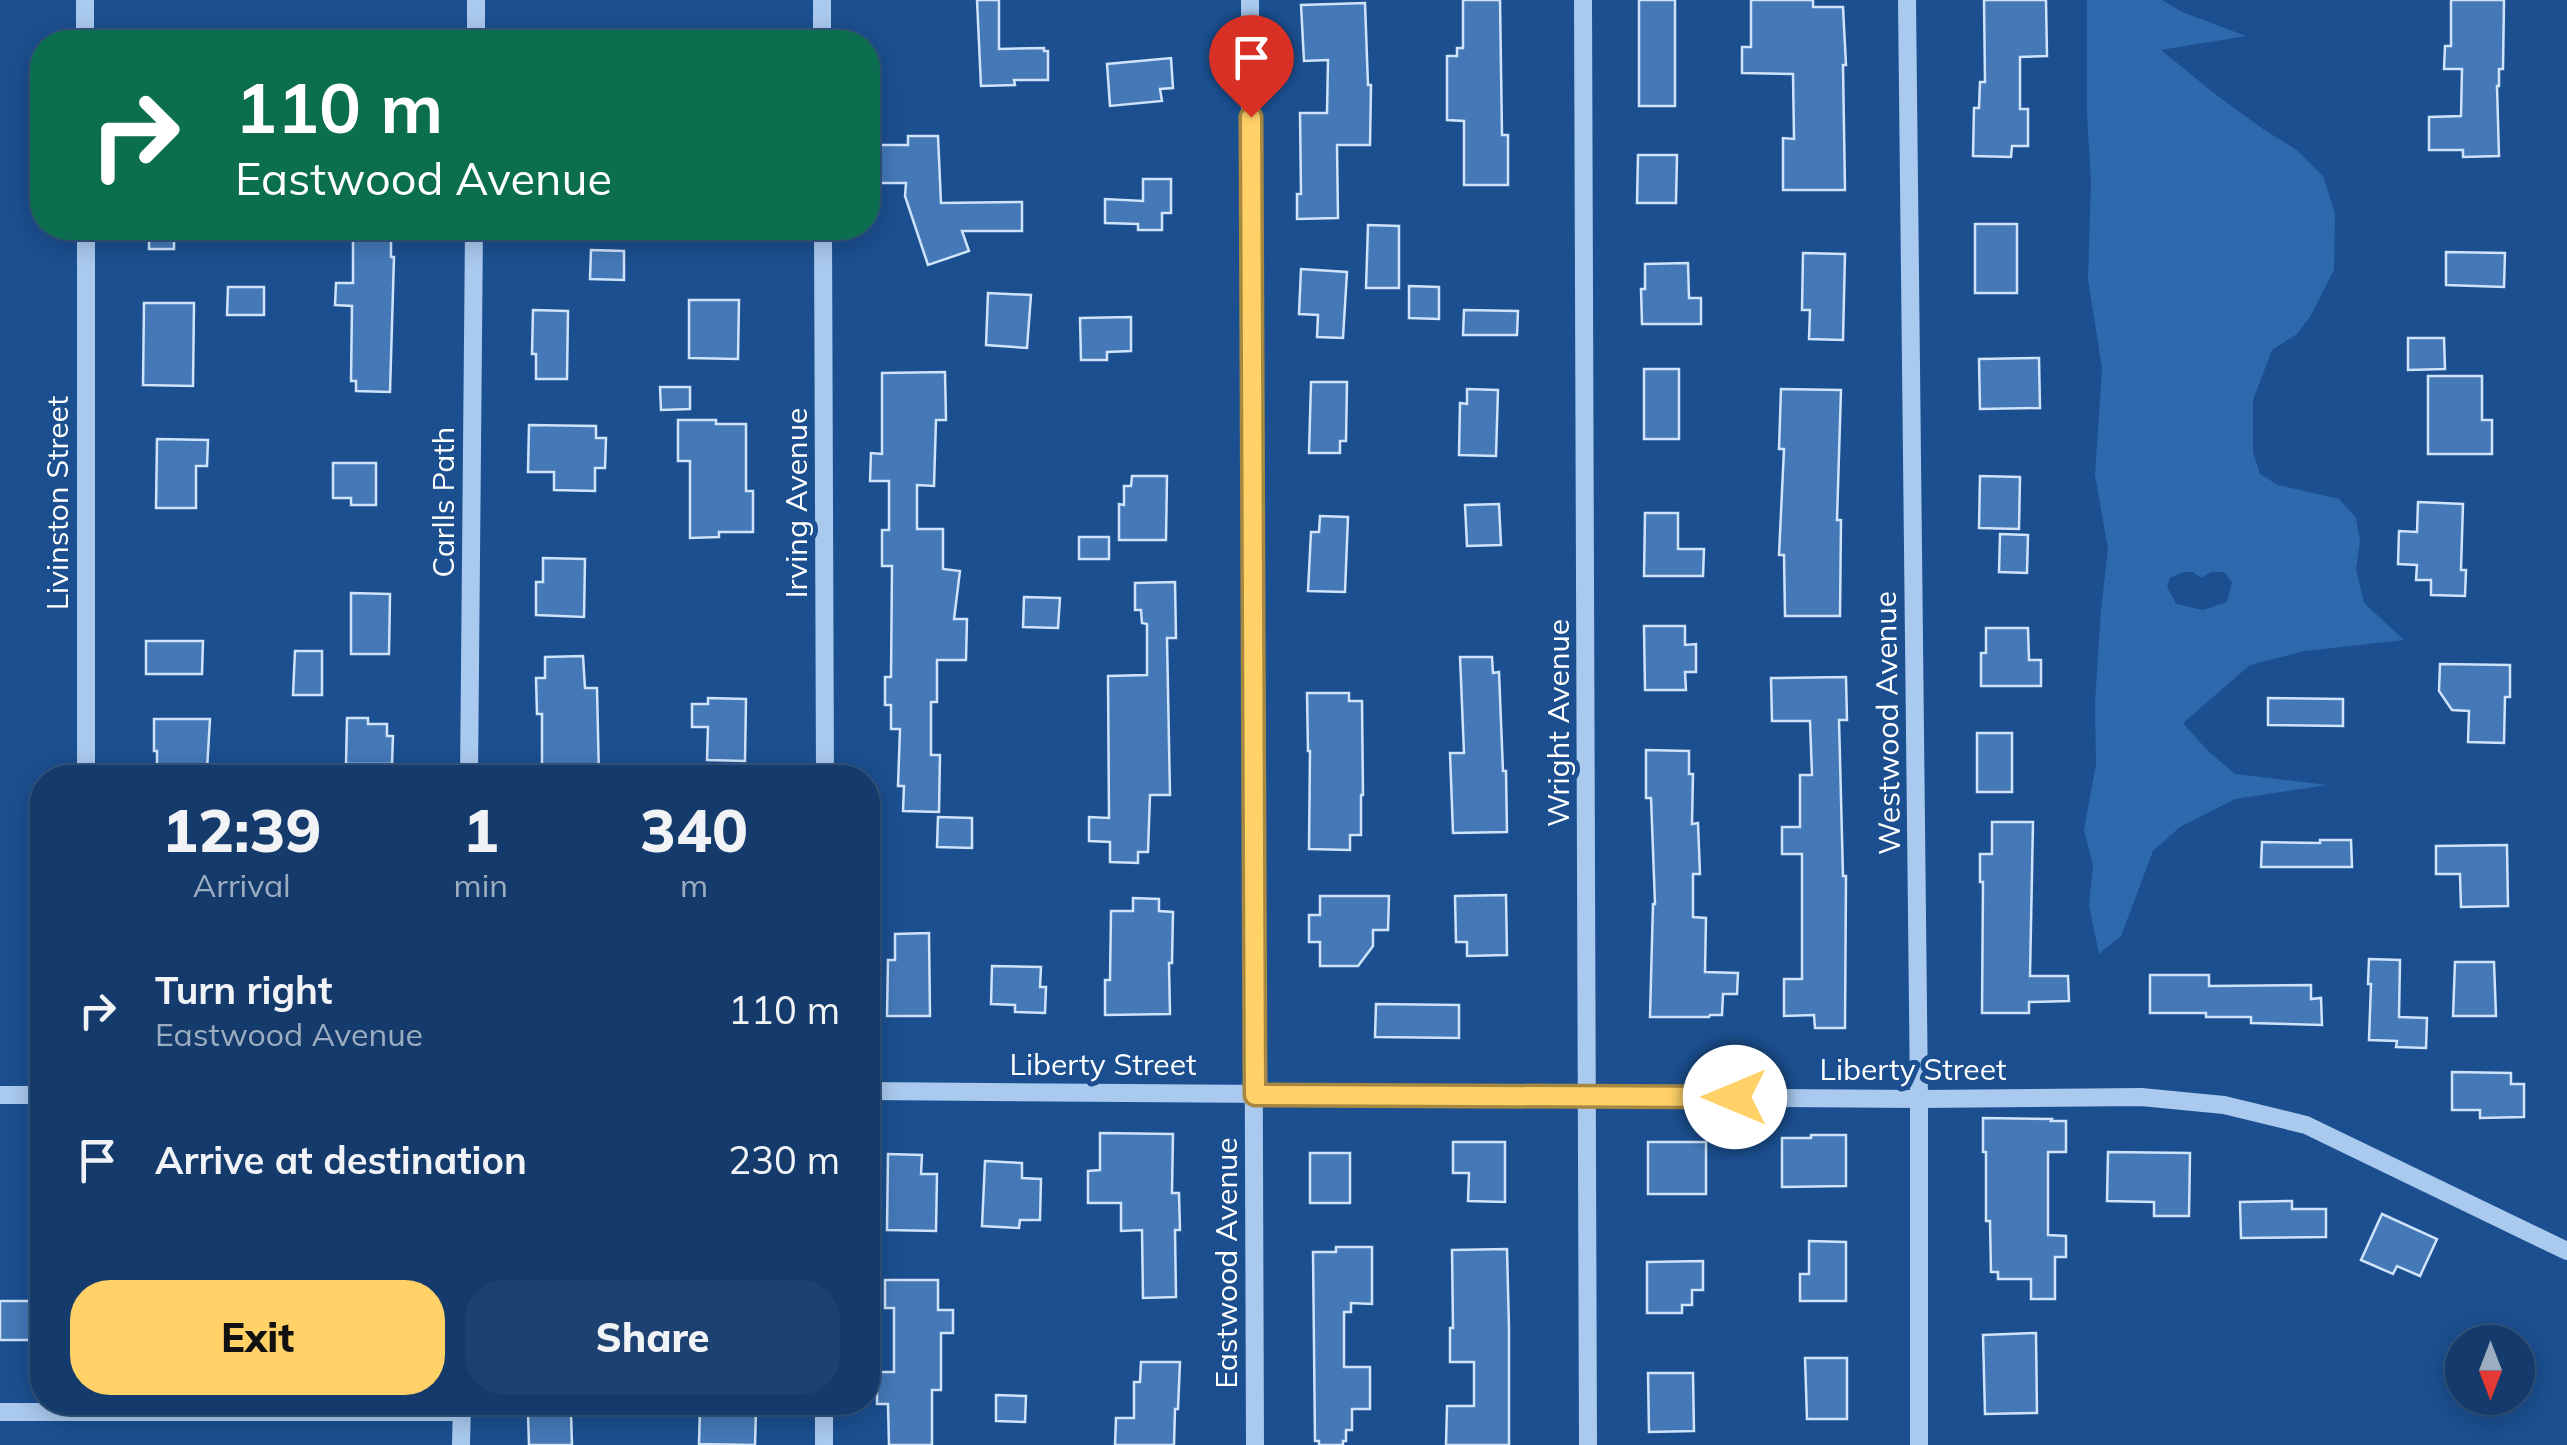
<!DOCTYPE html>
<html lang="en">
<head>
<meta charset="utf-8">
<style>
  body { margin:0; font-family:Mulish,sans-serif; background:#1d4271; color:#f1f3f6; height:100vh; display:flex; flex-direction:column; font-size:38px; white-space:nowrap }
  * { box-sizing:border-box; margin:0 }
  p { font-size:32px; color:#9dadc1 }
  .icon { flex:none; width:55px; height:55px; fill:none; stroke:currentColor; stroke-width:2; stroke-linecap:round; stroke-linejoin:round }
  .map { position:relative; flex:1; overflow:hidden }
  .details { position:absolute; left:30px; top:765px; width:850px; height:650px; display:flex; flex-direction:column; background:#143b6b; border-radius:40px; box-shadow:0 5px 25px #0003,0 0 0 2px #33557e }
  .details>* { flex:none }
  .banner { position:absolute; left:30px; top:30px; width:850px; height:210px; border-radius:40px; box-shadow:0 5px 25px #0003,0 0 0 2px #33557e; background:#0b6e4f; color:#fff; overflow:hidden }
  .needle { width:65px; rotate:180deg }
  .controls { position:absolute; left:2445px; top:1325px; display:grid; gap:20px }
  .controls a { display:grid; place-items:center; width:90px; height:90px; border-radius:50%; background:#143b6b; box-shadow:0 5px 25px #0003,0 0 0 2px #33557e; font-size:50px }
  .pin { position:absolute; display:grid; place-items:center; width:85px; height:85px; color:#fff; margin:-102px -42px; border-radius:50% 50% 50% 0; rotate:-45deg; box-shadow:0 0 10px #0007 }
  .pin .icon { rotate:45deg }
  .me { position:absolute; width:110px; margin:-55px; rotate:270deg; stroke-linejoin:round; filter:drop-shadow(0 0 8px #0008) }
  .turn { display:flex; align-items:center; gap:35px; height:210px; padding:0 40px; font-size:45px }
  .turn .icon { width:130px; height:130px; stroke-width:2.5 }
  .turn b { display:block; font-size:70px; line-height:85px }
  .eta { display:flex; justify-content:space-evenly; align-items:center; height:170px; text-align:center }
  .eta b { font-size:60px; font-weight:800; line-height:70px }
  .button { display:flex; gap:20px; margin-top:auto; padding:20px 40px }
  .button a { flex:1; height:115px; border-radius:40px; background:#ffd166; color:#111; font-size:40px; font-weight:800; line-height:115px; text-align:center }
  .button a+a { background:#1d4271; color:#f1f3f6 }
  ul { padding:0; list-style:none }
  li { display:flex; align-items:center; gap:30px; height:150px; padding:0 40px }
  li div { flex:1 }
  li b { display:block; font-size:38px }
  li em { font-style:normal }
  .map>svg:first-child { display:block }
  .green { fill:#2e69ad; fill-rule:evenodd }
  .building { fill:#4478b7; stroke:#cfe3fa; stroke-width:2.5 }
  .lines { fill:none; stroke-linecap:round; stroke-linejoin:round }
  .minor { stroke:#a9c9ee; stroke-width:18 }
  .route-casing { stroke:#a68842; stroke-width:25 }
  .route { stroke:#ffd166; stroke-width:18 }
  .labels { text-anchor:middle; stroke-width:10; stroke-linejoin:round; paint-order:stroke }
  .street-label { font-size:30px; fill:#fff; stroke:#1b4f8f }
</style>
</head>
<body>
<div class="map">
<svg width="2567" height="1445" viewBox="0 0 2567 1445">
  <rect width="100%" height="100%" fill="#1b4f8f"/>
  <path class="green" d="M2087 0H2162L2182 12 2246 36 2161 50 2215 94 2263 129 2297 150 2323 176 2335 214 2334 270 2310 317 2297 334 2272 350 2253 400V452L2260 474 2278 485 2339 499 2356 518 2360 541 2356 569 2364 603 2404 640 2305 651 2250 665 2183 723 2208 751 2235 774 2327 785 2235 799 2180 827 2153 851 2121 936 2099 954 2089 905 2093 865 2084 830 2096 764 2095 702 2101 610 2108 549 2095 475 2102 368 2088 280 2091 182 2087 115ZM2184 572H2193L2201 578 2211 572H2224L2232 582 2227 602 2203 610 2176 604 2167 587 2170 578Z"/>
  <g class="building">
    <path d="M977 0H999V49L1044 48V51H1048V80H1014L1015 85 981 86Z"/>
    <path d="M1463 0H1500L1502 135H1508V185H1464V121L1447 120V56H1457V48H1463Z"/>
    <rect x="1639" y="0" width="36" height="106"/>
    <path d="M1751 0H1813V7H1843L1846 65H1843L1845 190H1783V138L1794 139 1793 74 1742 73V47H1751Z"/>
    <path d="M1984 0H2046L2047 56 2020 57V109H2028V146H2012L2011 157 1973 156 1974 108H1979L1980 82H1985Z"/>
    <path d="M2451 0H2504L2503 69H2499V86H2497L2499 156 2463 157V150H2429V117L2461 116 2462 69H2444L2445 46H2451Z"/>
    <path d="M1365 3 1368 85H1371L1370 145H1337L1338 218 1297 219V194H1301L1300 113H1327L1328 60 1304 61 1301 5Z"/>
    <path d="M1171 58 1173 88 1160 89 1162 101 1110 106 1107 64Z"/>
    <path d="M908 136H938L941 203 1022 202V231H962L969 251 928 265 905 196 906 183H879V145H908Z"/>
    <path d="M1638 155H1677L1676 203H1637Z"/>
    <path d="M1143 179H1171V213H1162V230H1138V224L1105 223V199L1143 201Z"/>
    <rect x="1975" y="224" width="42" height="69"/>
    <path d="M1368 225 1399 226V288H1366Z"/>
    <rect x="149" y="228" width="25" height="21"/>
    <path d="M353 228H391V257H394L390 392 356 391V381H351L352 306 335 305 336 283H353Z"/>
    <path d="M591 250 624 251V280L590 279Z"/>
    <path d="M2446 252 2505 253 2504 287 2446 285Z"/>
    <path d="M1803 253 1845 254 1843 340 1809 339 1810 310H1802Z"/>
    <path d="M1688 263 1689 298H1701V324H1642L1641 289H1645V264Z"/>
    <path d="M1301 269 1347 272 1343 338 1317 337 1318 315 1299 314Z"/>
    <path d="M1409 286 1439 287V319L1409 318Z"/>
    <path d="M228 287H264V315H227Z"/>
    <path d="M988 293 1031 295 1027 348 986 345Z"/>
    <path d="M689 300H739L738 359 689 358Z"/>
    <path d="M144 303H194L193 386 143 385Z"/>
    <path d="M533 310 568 311 567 379H536V354H532Z"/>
    <path d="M1464 310 1518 311 1517 335H1463Z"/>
    <path d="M1131 317V351L1107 352V360H1081L1080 318Z"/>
    <path d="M2408 338H2444L2445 369 2408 370Z"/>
    <path d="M2039 358 2040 408 1980 409 1979 359Z"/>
    <rect x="1644" y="369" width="35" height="70"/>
    <path d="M945 372 946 420H936L934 486 917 485V529H943V569L960 571 954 619H967L966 660H937V702H931V755H940L939 812 903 811 904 786H898L900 729H891V705H885V677H891L892 566H882V530H889V481H870L871 453 882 454V373Z"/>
    <path d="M2428 376H2482V420H2492V454H2428Z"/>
    <path d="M1311 382H1347L1346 441H1340V453H1309Z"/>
    <path d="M660 387H690V409L661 410Z"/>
    <path d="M1467 389 1498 390 1496 456 1459 455 1460 403 1467 404Z"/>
    <path d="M1781 389 1841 390 1837 520H1841L1840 616H1785L1784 555H1779L1784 449H1779Z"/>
    <path d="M678 420H716V424H746V491H753V532H719V537L690 538V461H678Z"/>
    <path d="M529 425 596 426V438H606L605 468H595V491L554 490V472H528Z"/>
    <path d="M157 439 208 440 207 466H196V508H156Z"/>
    <path d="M333 463H376V505H351V498H333Z"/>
    <path d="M1132 476H1167L1166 540H1119V504L1124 505V486H1131Z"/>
    <path d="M1980 476 2020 477 2019 529 1979 528Z"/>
    <path d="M2418 502 2463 504 2461 570H2466L2465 596 2431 595V580H2416L2417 565 2398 564 2399 531 2417 532Z"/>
    <path d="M1499 504 1501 545 1467 546 1465 505Z"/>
    <path d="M1645 513H1678V549H1704L1703 576H1644Z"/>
    <path d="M1320 516 1348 517 1345 592 1308 591 1311 532H1319Z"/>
    <path d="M2000 534 2028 535 2027 573 1999 572Z"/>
    <rect x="1079" y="537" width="30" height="22"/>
    <path d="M543 558 585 559 584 617 536 615V582H543Z"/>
    <path d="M1175 582 1176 638H1167L1170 795H1150L1148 852H1138V863L1110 862V842L1089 841V817L1109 818 1108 676 1147 675V624L1142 623 1141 610H1135V583Z"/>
    <path d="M351 593 390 594 389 654H351Z"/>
    <path d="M1024 597 1060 598 1058 628 1023 627Z"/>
    <path d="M1644 626H1685V645L1696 644V672H1685L1686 690H1645Z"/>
    <path d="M1986 628H2028L2029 660H2041V686H1981V653H1986Z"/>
    <path d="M146 641H203L202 674H146Z"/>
    <path d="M295 651H322V695H293Z"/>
    <path d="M583 656 585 688H597L599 778H542V714H537L536 678H545V657Z"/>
    <path d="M1460 657H1492L1493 673 1499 672 1503 771H1506L1507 832 1453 833 1450 753H1464Z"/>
    <path d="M2440 664 2510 665V697H2505L2504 743 2468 742 2469 711 2452 710 2439 691Z"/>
    <path d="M1846 677 1847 720H1839L1843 876H1846L1845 1028H1815L1814 1015 1784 1016V979H1802V854H1782V827H1800V775H1812L1810 721H1772L1771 678Z"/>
    <path d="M1307 693H1349V701H1362L1363 795H1361V835H1350V850L1309 849 1310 751H1308Z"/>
    <path d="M708 698 746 699 745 761 707 760 708 727H692V704H708Z"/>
    <path d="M2268 698 2343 699V726L2268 725Z"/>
    <path d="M347 718H368V724H387V736H393L392 764H346Z"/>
    <path d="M154 719H210L207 770H157V751H154Z"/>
    <rect x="1977" y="733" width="35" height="59"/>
    <path d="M1646 750 1689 751V774H1693L1692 824 1698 823 1700 874H1693V917L1706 918 1705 972 1738 973 1737 994H1723L1722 1015H1710L1709 1017H1650L1653 904H1655L1651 798H1646Z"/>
    <path d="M938 817 972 818V848L937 847Z"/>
    <path d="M1992 822H2033L2030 976H2068L2069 1001 2029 1002V1013H1982L1983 882H1980V854H1992Z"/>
    <path d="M2320 840H2351L2352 867H2261L2262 842 2320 843Z"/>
    <path d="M2507 845 2508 906 2461 907 2460 874H2436V846Z"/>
    <path d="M1506 895 1507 955 1467 956V942H1456L1455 896Z"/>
    <path d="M1320 896H1389L1388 930H1373V946L1358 966H1320V942H1309V915H1320Z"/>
    <path d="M1133 898 1159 899V911L1173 912 1172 963H1169L1170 1014 1105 1015V980H1110L1111 911H1133Z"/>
    <path d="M929 933 930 1016H887L888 960H895V934Z"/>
    <path d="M2369 959 2400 960 2399 1017 2427 1018 2426 1048 2396 1047 2397 1041 2369 1040 2371 984H2368Z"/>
    <path d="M2455 962H2494L2496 1016H2453Z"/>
    <path d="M992 966 1041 967 1040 987H1046L1045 1013 1015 1012V1005L991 1004Z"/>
    <path d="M2150 975H2209V986L2311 985V999L2321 998 2322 1025 2251 1023V1017H2206V1013H2150Z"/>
    <path d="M1376 1004 1459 1005V1038L1375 1037Z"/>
    <path d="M2452 1072 2511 1073V1084H2524V1117L2480 1118V1110H2452Z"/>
    <path d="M1983 1118 2052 1119 2051 1121H2066V1152H2048V1235L2066 1236V1257H2055V1299H2031V1279H1998V1272H1991L1990 1221H1986V1152H1983Z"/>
    <path d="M1100 1133 1173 1134 1172 1193H1179L1180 1230H1175L1176 1297 1143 1298 1142 1230 1121 1231V1203H1088V1171L1100 1170Z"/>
    <path d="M1811 1135H1846V1186L1782 1187V1138H1811Z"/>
    <path d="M1453 1142H1505V1202L1468 1201 1469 1173H1453Z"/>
    <rect x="1648" y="1142" width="58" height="52"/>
    <path d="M2108 1152 2190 1153 2189 1216H2154V1202L2107 1201Z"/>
    <rect x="1310" y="1153" width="40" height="50"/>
    <path d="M888 1154 922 1155 921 1174H937L936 1231 887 1230Z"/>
    <path d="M985 1161 1022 1163V1178L1041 1179 1040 1220H1020L1019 1228 982 1226Z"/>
    <path d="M2292 1201V1209H2326V1237L2241 1238 2240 1202Z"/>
    <path d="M2382 1214 2437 1239 2420 1276 2397 1266 2393 1274 2361 1260Z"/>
    <path d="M1809 1241 1846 1242V1301H1800V1274H1809Z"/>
    <path d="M1336 1247H1372V1304L1351 1303V1312H1344V1367H1370V1409H1352V1430H1346V1441H1343V1445H1319V1441H1315L1313 1252H1336Z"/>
    <path d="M1507 1249 1509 1328V1445H1446L1447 1406H1474V1362H1450V1328H1453L1452 1250Z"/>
    <path d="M1703 1261V1290H1692V1305H1682V1313H1647V1262Z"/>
    <path d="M885 1280H938V1310H953V1333H941V1390H932V1445H889L888 1404H877V1372H894V1308H885Z"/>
    <rect x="0" y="1301" width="31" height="39"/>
    <path d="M2036 1333 2037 1413 1985 1414 1983 1335Z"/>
    <path d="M1805 1358H1847V1419H1807Z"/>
    <path d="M1141 1362H1180L1178 1409H1175L1174 1445H1115L1116 1418H1134V1382H1140Z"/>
    <path d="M1648 1373H1693L1694 1431 1649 1432Z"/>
    <path d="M996 1395 1026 1396 1025 1422 996 1421Z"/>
    <path d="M700 1408 756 1410 755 1445 699 1444Z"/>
    <path d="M528 1413H571L572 1445H529Z"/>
  </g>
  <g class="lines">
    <g class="minor">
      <path d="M85 0V42"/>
      <path d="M822 0V42"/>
      <path d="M1250 0 1255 1445"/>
      <path d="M1583 0 1588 1445"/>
      <path d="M1907 0 1919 1099V1445"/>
      <path d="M476 42V0"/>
      <path d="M86 228V778"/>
      <path d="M823 228 825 778"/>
      <path d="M469 778 474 228"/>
      <path d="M868 1091 1919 1099 2141 1097 2224 1105 2306 1125 2567 1251"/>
      <path d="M0 1095H42"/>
      <path d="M0 1412H461"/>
      <path d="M461 1445 462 1403"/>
      <path d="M824 1445V1402"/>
    </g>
  </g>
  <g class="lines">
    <g class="route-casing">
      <path id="route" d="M1251 117 1255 1095 1735 1097"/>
    </g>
    <use href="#route" class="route"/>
  </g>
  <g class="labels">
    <g class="street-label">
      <text transform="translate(444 502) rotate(-90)" y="10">Carlls Path</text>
      <text transform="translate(58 503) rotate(-90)" y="10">Livinston Street</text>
      <text transform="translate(797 503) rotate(-90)" y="10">Irving Avenue</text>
      <text transform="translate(1559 723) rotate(-90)" y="10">Wright Avenue</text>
      <text transform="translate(1888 723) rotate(-91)" y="10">Westwood Avenue</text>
      <text x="1103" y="1075">Liberty Street</text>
      <text x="1913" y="1080">Liberty Street</text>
      <text transform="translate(1227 1263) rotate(-90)" y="10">Eastwood Avenue</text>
    </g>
  </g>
</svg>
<div class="controls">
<a><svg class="needle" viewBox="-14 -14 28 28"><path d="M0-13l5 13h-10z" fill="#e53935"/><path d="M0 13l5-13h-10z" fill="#9dadc1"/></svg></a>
</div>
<div class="pin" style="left:1251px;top:117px;background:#d93025"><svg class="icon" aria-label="arrive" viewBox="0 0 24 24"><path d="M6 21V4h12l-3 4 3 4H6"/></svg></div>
<svg class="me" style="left:1735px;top:1097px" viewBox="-20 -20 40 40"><circle r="19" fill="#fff"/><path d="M0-13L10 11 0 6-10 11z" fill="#ffd166"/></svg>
<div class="banner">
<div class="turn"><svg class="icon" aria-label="right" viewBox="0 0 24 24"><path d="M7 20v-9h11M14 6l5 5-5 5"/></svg><div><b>110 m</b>Eastwood Avenue</div></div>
</div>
<section class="details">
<div class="eta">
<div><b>12:39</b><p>Arrival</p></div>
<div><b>1</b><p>min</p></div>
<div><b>340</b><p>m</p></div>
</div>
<ul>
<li><svg class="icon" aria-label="right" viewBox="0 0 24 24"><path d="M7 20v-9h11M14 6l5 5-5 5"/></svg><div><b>Turn right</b><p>Eastwood Avenue</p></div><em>110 m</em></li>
<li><svg class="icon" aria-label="arrive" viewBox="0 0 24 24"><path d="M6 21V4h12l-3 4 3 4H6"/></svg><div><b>Arrive at destination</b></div><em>230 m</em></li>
</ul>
<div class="button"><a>Exit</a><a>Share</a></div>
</section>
</div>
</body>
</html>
